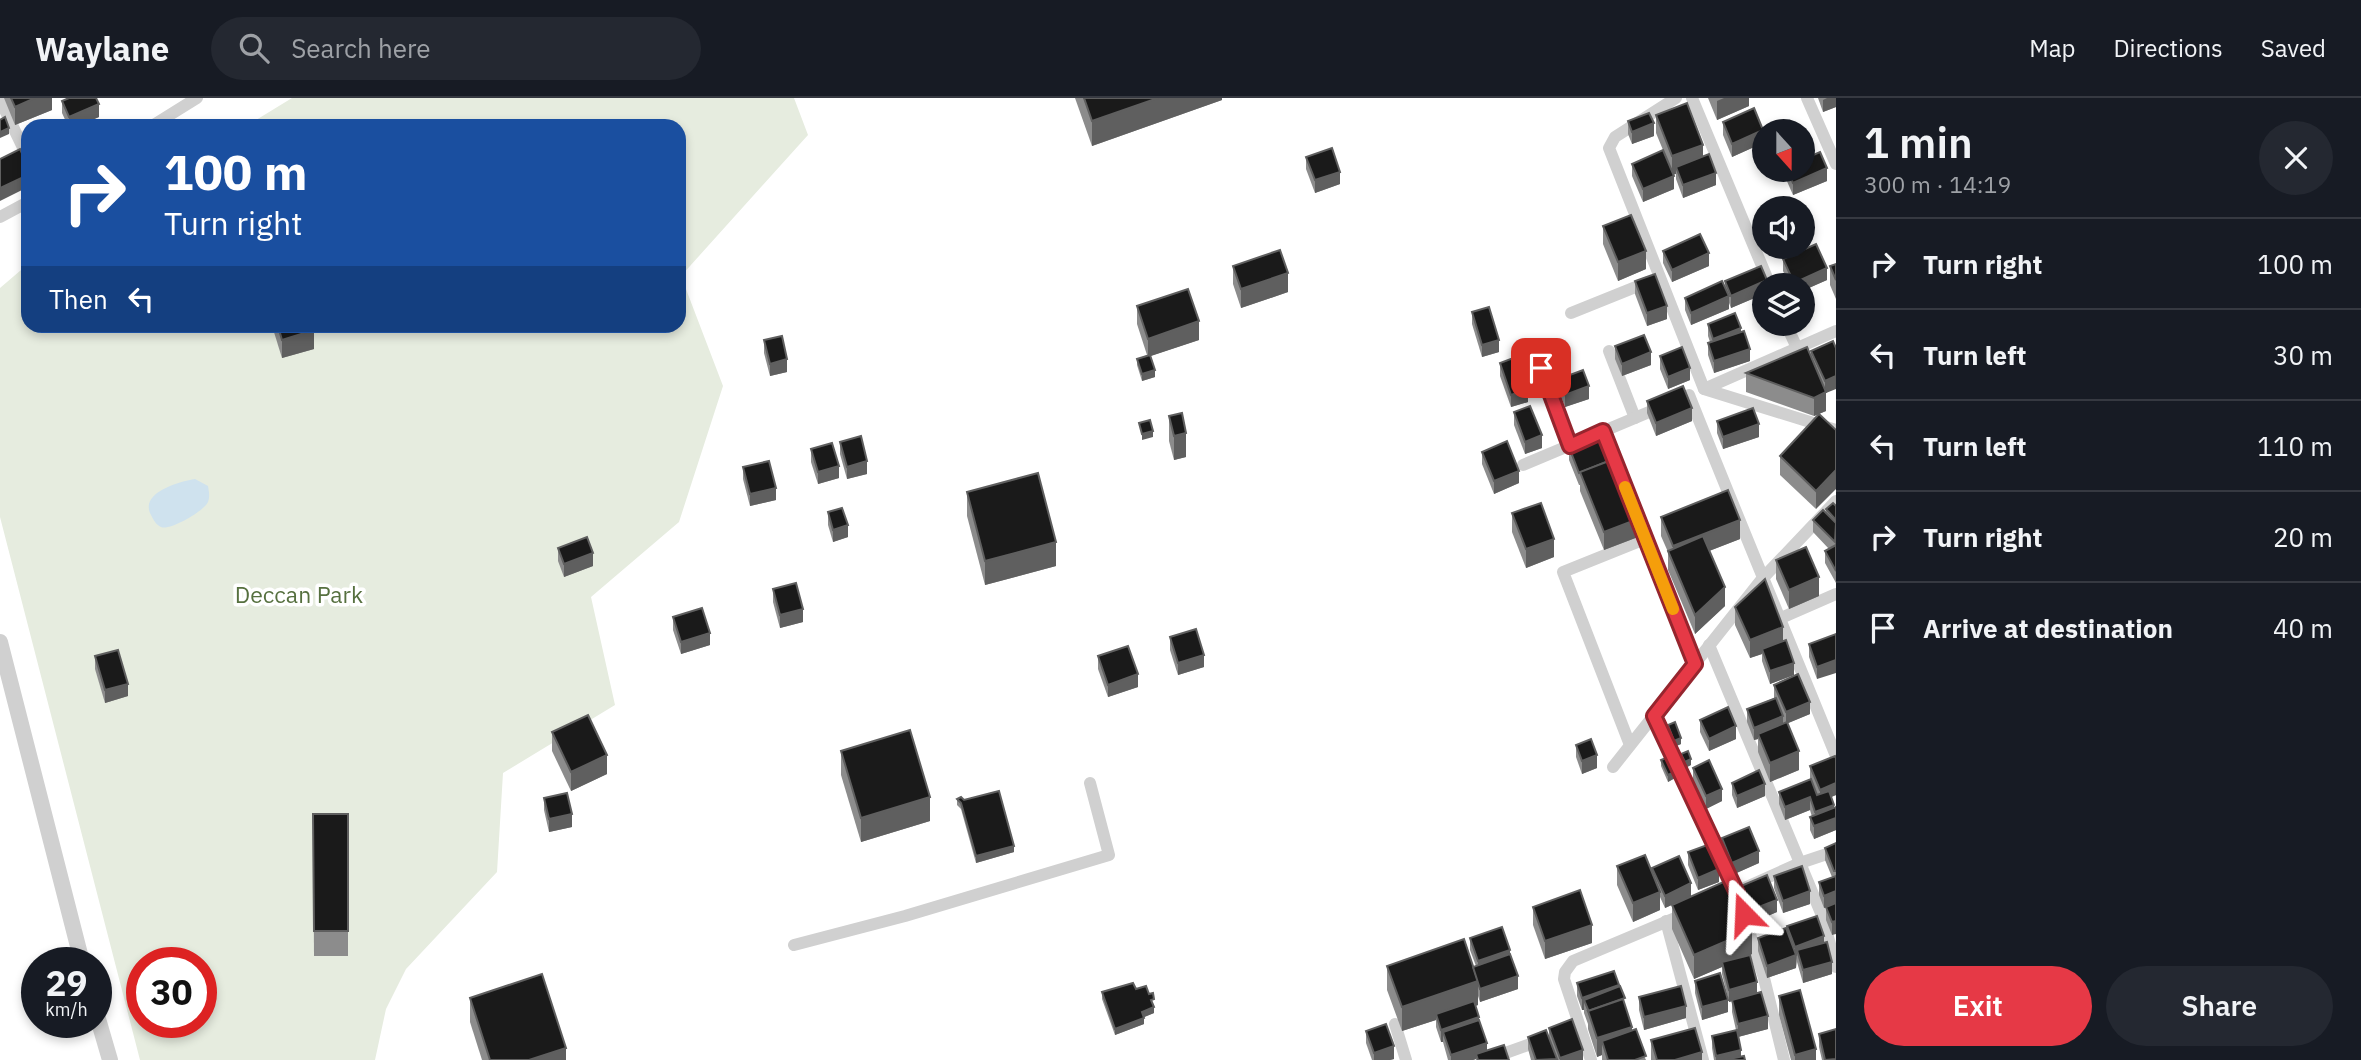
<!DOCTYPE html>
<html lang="en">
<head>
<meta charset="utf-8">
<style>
  body { margin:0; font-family:"IBM Plex Sans",sans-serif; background:#242831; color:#f1f3f6; height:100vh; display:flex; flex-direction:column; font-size:26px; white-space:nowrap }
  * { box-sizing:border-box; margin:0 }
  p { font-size:23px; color:#9ea1a6 }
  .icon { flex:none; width:38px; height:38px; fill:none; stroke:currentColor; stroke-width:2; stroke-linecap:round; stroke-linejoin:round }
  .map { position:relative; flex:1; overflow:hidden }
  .side { display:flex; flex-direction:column; background:#171b24; width:525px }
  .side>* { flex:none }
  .top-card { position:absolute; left:21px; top:21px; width:665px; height:214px; border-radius:21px; box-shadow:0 4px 10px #0003; background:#1a4fa0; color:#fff; overflow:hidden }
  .needle { width:46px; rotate:159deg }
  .buttons { position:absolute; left:1752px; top:21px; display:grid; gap:14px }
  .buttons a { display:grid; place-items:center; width:63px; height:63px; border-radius:50%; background:#171b24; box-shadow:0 4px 10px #0003; font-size:35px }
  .speed { position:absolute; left:21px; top:849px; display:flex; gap:14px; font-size:35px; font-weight:700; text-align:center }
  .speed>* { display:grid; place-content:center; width:91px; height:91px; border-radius:50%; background:#171b24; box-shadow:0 4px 10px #0003; line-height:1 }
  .speed small { font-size:18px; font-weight:400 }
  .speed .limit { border:10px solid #d22; background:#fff; color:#111 }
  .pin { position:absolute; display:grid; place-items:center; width:60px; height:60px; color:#fff; margin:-30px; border-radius:14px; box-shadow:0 4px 10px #0006 }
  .me { position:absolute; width:77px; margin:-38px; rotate:339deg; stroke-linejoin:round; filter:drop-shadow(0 0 5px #0008) }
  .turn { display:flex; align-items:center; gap:24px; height:147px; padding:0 28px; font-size:32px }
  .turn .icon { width:91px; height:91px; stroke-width:2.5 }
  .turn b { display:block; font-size:49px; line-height:60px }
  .then { display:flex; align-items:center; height:66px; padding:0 28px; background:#0003; gap:14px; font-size:26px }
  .round { display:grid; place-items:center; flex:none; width:74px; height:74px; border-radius:37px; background:#242831 }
  .summary { display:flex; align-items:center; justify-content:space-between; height:119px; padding:0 28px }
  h1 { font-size:42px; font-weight:600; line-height:52px }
  .cta { display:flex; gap:14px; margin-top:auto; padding:14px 28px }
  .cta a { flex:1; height:80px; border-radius:42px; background:#e63946; color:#fff; font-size:28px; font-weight:600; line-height:80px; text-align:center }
  .cta a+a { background:#242831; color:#f1f3f6 }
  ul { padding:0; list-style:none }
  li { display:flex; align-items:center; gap:21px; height:91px; padding:0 28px; border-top:2px solid #363941 }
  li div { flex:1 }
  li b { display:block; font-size:26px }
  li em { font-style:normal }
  header { display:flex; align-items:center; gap:42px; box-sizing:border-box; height:98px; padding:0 35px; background:#171b24; border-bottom:2px solid #363941 }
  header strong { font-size:33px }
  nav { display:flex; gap:38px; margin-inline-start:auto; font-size:24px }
  .search { width:490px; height:63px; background:#242831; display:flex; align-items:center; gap:18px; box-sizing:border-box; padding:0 24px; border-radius:38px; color:#9ea1a6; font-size:26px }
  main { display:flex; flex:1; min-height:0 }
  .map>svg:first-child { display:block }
  .green { fill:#e6ecdf; fill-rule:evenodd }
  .water { fill:#cfe2ee }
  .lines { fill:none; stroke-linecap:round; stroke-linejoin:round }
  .minor { stroke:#d0d0d0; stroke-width:12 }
  .tertiary { stroke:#d0d0d0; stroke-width:16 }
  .wall { fill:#8c8c8c }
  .shaded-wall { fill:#5f5f5f }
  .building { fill:#1a1a1a; stroke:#5f5f5f; stroke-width:2 }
  .route-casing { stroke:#96252e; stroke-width:18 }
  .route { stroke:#e63946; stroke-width:12 }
  .slow { stroke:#f59e0b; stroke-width:12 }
  .labels { text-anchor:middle; stroke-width:7; stroke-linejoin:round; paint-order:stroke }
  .park-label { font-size:23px; fill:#56703f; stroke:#fff }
</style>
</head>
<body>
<header>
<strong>Waylane</strong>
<div class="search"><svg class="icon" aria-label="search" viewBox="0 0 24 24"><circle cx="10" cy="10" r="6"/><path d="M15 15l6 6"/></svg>Search here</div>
<nav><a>Map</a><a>Directions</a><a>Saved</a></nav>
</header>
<main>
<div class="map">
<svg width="1836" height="962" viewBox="0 0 1836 962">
  <rect width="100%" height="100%" fill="#fff"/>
  <path class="green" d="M292 0H794L808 37 681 178 723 288 679 424 591 499 615 607 503 675 497 774 406 871 386 911 375 962H140L0 419V190L28 166V228H679V28H246ZM142 864H201V924H142Z"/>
  <path class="water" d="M195 381 208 388C209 394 210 399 208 404 204 413 170 433 161 429 156 427 153 421 151 417 139 395 178 384 195 381Z"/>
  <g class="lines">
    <g class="minor">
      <path d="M1676 0 1615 39 1609 50 1704 291 1836 332"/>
      <path d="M1692 0 1770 187"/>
      <path d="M1807 0 1836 66"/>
      <path d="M0 2 28 60"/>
      <path d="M152 28 197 0"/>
      <path d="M0 119 28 104"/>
      <path d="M1571 215 1648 184"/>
      <path d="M1786 226 1797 250"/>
      <path d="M1609 253 1635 320"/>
      <path d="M1541 270 1570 348"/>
      <path d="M1704 291 1836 233"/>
      <path d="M1689 297C1737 418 1787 537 1836 658"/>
      <path d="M1603 333 1619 375"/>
      <path d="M1523 367 1661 309"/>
      <path d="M1633 408 1695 566"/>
      <path d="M1781 520 1836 496"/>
      <path d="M1709 547 1823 820 1836 869"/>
      <path d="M1654 618 1737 795 1764 880 1784 962"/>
      <path d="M1630 647 1563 474 1645 441"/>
      <path d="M1613 669 1762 481 1836 403"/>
      <path d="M1720 801 1800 765 1836 753"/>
      <path d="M1666 823 1703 962"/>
      <path d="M794 847 905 818 1109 757 1090 685"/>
      <path d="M1395 926 1406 962"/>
      <path d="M1486 962 1542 942"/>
      <path d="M1591 962 1564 881 1565 874 1573 863 1687 815"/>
    </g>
    <g class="tertiary">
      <path d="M0 544 82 864"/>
      <path d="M96 914 110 962"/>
    </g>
  </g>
  <g class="wall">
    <path d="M4 0H52V12L15 27Z"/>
    <path d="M1075 0H1222V2L1092 48Z"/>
    <path d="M1708 0H1749V8L1717 22Z"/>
    <path d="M1818 0H1836V9L1823 14Z"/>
    <path d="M62 3 99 19 78 28H68L62 15Z"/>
    <path d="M1656 17 1703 59 1716 87 1683 100 1676 81V76H1674V91L1643 104 1632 78V66L1663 52 1656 35Z"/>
    <path d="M1628 23 1654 38 1632 46 1628 36Z"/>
    <path d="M1723 24 1763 45 1732 59 1723 37Z"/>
    <path d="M1306 59 1340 86 1315 95 1306 71Z"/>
    <path d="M1786 72H1802L1827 83 1793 97 1786 81Z"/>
    <path d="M1603 128 1646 171 1618 183 1603 146Z"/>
    <path d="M1663 153 1709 168 1672 184 1663 165Z"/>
    <path d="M1783 161 1827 182 1802 193V187H1790L1783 173Z"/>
    <path d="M1836 166V201L1830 187V168Z"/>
    <path d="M1233 168 1288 194 1241 210 1233 186Z"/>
    <path d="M1635 183 1667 221 1647 228 1635 196Z"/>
    <path d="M1725 183 1767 187H1764V196L1731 210 1729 205V211L1691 227 1685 212V200L1725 189Z"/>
    <path d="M1137 208 1199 242 1150 258 1155 279 1142 283 1137 267V261L1147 257 1137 226Z"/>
    <path d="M1472 214 1499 254 1482 259 1472 226Z"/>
    <path d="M1708 226 1741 234 1750 263 1714 275 1708 257V245L1710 244 1708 238Z"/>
    <path d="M273 228H312L314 251 282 260 273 231Z"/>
    <path d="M764 242 787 274 770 278 764 255Z"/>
    <path d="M1833 243 1826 295V313L1814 318 1746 294V275L1811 258V253Z"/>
    <path d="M1615 248 1651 267 1622 278 1615 261Z"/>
    <path d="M1660 258 1690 282 1668 291 1660 271Z"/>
    <path d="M1500 265 1528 304 1511 309 1500 278Z"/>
    <path d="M1559 281 1589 301 1565 309 1559 293Z"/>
    <path d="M1647 303 1692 323 1656 338 1647 315Z"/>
    <path d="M1514 314 1542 350 1525 356 1514 327Z"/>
    <path d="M1169 318 1186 359 1174 362 1169 343Z"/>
    <path d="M1717 323 1759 339 1723 351 1717 335Z"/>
    <path d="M1836 332 1816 411 1780 377V358Z"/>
    <path d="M840 344 867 376 847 381 840 356Z"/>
    <path d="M1569 349 1638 439 1604 452 1580 393V387H1579L1569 362Z"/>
    <path d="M811 351 839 380 818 386 811 364Z"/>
    <path d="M1482 354 1519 385 1494 396 1482 366Z"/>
    <path d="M743 369 776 402 750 408 743 381Z"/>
    <path d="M967 394 1056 468 985 487 967 418Z"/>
    <path d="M1836 408V485L1825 465V453L1829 451 1813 434V422L1826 415V411Z"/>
    <path d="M828 414 848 439 833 444 828 427Z"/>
    <path d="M1512 415 1554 459 1526 470 1512 434Z"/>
    <path d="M1661 419 1740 441 1709 453 1725 508 1695 536 1668 472V454L1661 438Z"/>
    <path d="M558 450 593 468 564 479 558 463Z"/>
    <path d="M1776 462 1819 498 1789 511 1776 481Z"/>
    <path d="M773 491 803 524 780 530 773 504Z"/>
    <path d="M1735 509 1783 543 1794 577 1770 586 1762 563V556L1750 560 1735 527Z"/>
    <path d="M673 519 710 547 681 556 673 532Z"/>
    <path d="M1836 536 1817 581 1809 559V546Z"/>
    <path d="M1170 539 1204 569 1178 577 1170 552Z"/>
    <path d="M95 558 128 598 105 605 95 571Z"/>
    <path d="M1098 558 1138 589 1108 599 1098 571Z"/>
    <path d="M1774 587 1810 616 1788 625 1799 672 1770 684 1758 654V641L1754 642 1747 624V611L1774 600Z"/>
    <path d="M1700 622 1736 641 1709 653 1700 634Z"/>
    <path d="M1668 627 1681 646 1674 649 1668 633Z"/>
    <path d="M552 634 607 676 571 693 552 653Z"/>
    <path d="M1576 647 1597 670 1582 676 1576 659Z"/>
    <path d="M841 653 930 723 861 744 841 677Z"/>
    <path d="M1681 656 1691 667 1685 670 1681 662Z"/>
    <path d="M1836 660V697L1831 699 1834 710 1836 709V732L1814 741 1810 732V719H1812L1810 712 1785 722 1779 706V694L1810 681V668Z"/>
    <path d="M1661 662 1675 680 1668 684 1661 668Z"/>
    <path d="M1693 670 1722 703 1706 711 1693 682Z"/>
    <path d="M1732 685 1765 698 1737 710 1732 697Z"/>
    <path d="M544 700 572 729 549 734 544 712Z"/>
    <path d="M957 701 1014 754 976 765 961 711 957 707Z"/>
    <path d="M313 716H348V858H314Z"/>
    <path d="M1722 740 1759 765 1732 777 1722 753Z"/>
    <path d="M1836 745V805L1824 810 1819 797V784L1832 779 1825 762V750Z"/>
    <path d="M1688 754 1719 784 1698 792 1688 767Z"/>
    <path d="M1617 768 1652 776V770L1691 798 1752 856 1750 857 1757 895 1768 931 1738 939 1741 958 1745 962H1714L1712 950V938L1736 932 1732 914V903L1729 904 1722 876V869L1694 881 1672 831V807L1665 810 1660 799V812L1633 824 1617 787Z"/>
    <path d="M1774 778 1810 806 1783 815 1774 790Z"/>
    <path d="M1741 788 1777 814 1751 825 1741 800Z"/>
    <path d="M1836 805 1832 837 1826 822V809Z"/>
    <path d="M1533 809 1592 845 1545 861 1533 827Z"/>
    <path d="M1787 828 1824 844 1832 876 1803 885 1797 864V860L1796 870 1767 880 1758 853V840L1787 833Z"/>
    <path d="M1470 840 1510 856 1518 891 1480 904 1478 898V907L1475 908 1487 953 1509 962H1476V961L1473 962H1448L1443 944H1441L1436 929V922L1402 933 1387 892V868H1476L1470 852Z"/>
    <path d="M1695 883 1728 914 1702 922 1695 895Z"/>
    <path d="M1577 885 1619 888 1632 932 1646 962H1602V957L1597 959 1588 931V926L1584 915V912H1582L1577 898Z"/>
    <path d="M1136 891 1154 907H1153L1154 915 1144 919V926L1115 937 1102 901V894Z"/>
    <path d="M1779 898 1816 962H1791L1779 917Z"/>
    <path d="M1639 899 1686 920 1644 932 1639 912Z"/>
    <path d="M470 900 566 962H482L470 924Z"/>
    <path d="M1549 930 1583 962H1531L1528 951V939H1549Z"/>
    <path d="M1366 933 1394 961 1390 962H1372L1366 945Z"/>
    <path d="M1819 936 1836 962H1822L1819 949Z"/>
    <path d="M1651 942 1702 962H1651Z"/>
  </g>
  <g class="shaded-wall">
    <path d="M35 0H52V12L15 27V9Z"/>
    <path d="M1158 0H1222V2L1092 48V23Z"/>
    <path d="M1724 0H1749V8L1717 22V3Z"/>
    <path d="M1827 0H1836V9L1823 14V2Z"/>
    <path d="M99 6V19L78 28H69V19Z"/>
    <path d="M1654 25V38L1632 46V34Z"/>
    <path d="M9 30V36L0 40V34Z"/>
    <path d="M1763 32V45L1732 59V46Z"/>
    <path d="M1703 47V66L1676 69V76L1672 77V58Z"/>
    <path d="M1827 70V83L1793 97V85Z"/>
    <path d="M1340 74V86L1315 95V82Z"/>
    <path d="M1716 75V87L1683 100V87Z"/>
    <path d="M28 77V89L0 103V90Z"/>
    <path d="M1674 78V91L1643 104V91Z"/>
    <path d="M1646 153V171L1618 183V164Z"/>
    <path d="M1709 155V168L1672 184V172Z"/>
    <path d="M1827 170V182L1802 193V187H1794V185Z"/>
    <path d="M1288 175V194L1241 210V191Z"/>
    <path d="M1767 182V187H1764V196L1731 210V198Z"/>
    <path d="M1729 198V211L1691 227V215Z"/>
    <path d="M1667 208V221L1647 228V215Z"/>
    <path d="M1199 223V242L1148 259V241Z"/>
    <path d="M1741 230V243L1713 253V241Z"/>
    <path d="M314 232V251L282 260V242Z"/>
    <path d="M1499 242V254L1482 259V247Z"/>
    <path d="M1750 251V263L1714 275V263Z"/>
    <path d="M1651 254V267L1622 278V266Z"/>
    <path d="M787 261V274L770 278V266Z"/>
    <path d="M1690 270V282L1668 291V279Z"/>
    <path d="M1155 272V279L1142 283V276Z"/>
    <path d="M1836 278V291L1826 295V313L1814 318V300L1825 295V283Z"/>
    <path d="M1589 288V301L1565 309V297Z"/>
    <path d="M1528 291V304L1511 309V297Z"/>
    <path d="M1692 310V323L1656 338V325Z"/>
    <path d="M1759 326V339L1723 351V339Z"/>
    <path d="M1153 333V339L1142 342V336Z"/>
    <path d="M1186 335V359L1174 362V338Z"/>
    <path d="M1542 337V350L1525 356V344Z"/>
    <path d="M867 363V376L847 381V369Z"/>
    <path d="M839 368V380L818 386V374Z"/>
    <path d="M1836 372V391L1816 411V393Z"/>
    <path d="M1519 373V385L1494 396V383Z"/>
    <path d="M776 390V402L750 408V396Z"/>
    <path d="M1638 421V439L1604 452V434Z"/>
    <path d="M1740 422V441L1673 467V448Z"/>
    <path d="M848 427V439L833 444V432Z"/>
    <path d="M1554 441V459L1526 470V451Z"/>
    <path d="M1056 444V468L985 487V463Z"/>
    <path d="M593 455V468L564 479V466Z"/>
    <path d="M1819 479V498L1789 511V492Z"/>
    <path d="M1725 489V508L1695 536V517Z"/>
    <path d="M803 511V524L780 530V517Z"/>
    <path d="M1783 529V547L1762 551V556L1750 560V542Z"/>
    <path d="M710 535V547L681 556V544Z"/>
    <path d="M1204 557V569L1178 577V565Z"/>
    <path d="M1836 562V575L1817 581V569Z"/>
    <path d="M1794 565V577L1770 586V573Z"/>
    <path d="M1138 576V589L1108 599V587Z"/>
    <path d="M128 586V598L105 605V592Z"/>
    <path d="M1810 604V616L1786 626V614Z"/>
    <path d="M1783 618V631L1758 636V641L1754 642V630Z"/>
    <path d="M1736 628V641L1709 653V641Z"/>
    <path d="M1681 640V646L1674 649V643Z"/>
    <path d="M1799 653V672L1770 684V665Z"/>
    <path d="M607 657V676L571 693V674Z"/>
    <path d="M1597 657V670L1582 676V663Z"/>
    <path d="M1691 661V667L1685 670V664Z"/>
    <path d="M1675 674V680L1668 684V677Z"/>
    <path d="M1836 685V697L1820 704V692Z"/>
    <path d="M1765 686V698L1737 710V698Z"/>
    <path d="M1722 691V703L1706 711V698Z"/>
    <path d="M930 699V723L861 744V720Z"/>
    <path d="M1810 699V712L1785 722V709Z"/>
    <path d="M1834 707V719L1815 727V714Z"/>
    <path d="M572 716V729L549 734V721Z"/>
    <path d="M1836 720V732L1814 741V728Z"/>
    <path d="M1014 748V754L976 765V758Z"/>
    <path d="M1759 753V765L1732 777V765Z"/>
    <path d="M1719 771V784L1698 792V780Z"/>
    <path d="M1691 785V798L1665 810V798Z"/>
    <path d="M1810 793V806L1783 815V803Z"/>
    <path d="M1836 793V805L1824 810V798Z"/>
    <path d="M1660 794V812L1633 824V805Z"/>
    <path d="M1777 802V814L1751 825V812Z"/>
    <path d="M1836 823V836L1832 837V824Z"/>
    <path d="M1592 827V845L1545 861V843Z"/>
    <path d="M1752 832V856L1723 869 1722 864V869L1694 881V857Z"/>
    <path d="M1824 838V851L1797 852 1796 870 1767 880V868L1795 858V849Z"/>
    <path d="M1510 852V864L1478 875V863Z"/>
    <path d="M1832 864V876L1803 885V872Z"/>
    <path d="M1518 878V891L1480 904V891Z"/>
    <path d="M1478 883V907L1438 921 1436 916V922L1402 933V909Z"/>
    <path d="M1757 884V897L1729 904V892Z"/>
    <path d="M1619 887V899L1584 902V912H1582V900Z"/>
    <path d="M1728 902V914L1702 922V909Z"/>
    <path d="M1686 908V920L1644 932V919Z"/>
    <path d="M1154 909V915L1142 920V914Z"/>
    <path d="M1768 918V931L1738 939V926Z"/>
    <path d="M1479 919V931L1443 934V944H1441V932Z"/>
    <path d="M1144 920V926L1115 937V931Z"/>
    <path d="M1632 929V947L1602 943V957L1597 959V940Z"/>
    <path d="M1487 945V957L1476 956V961L1473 962H1451V957Z"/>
    <path d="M1394 948V961L1390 962H1374V955Z"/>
    <path d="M566 950V962H529Z"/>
    <path d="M1816 951V962H1795V957Z"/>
    <path d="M1583 952V962H1560V960Z"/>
    <path d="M1741 952V962H1716V958Z"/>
    <path d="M1702 954V962H1675Z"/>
  </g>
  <g class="building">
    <path d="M11 0H35L15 9Z"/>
    <path d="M69 0H96L99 6 69 19 62 3Z"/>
    <path d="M1084 0H1158L1092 23Z"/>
    <path d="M1687 5 1703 47 1672 58 1656 17Z"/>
    <path d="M1754 10 1763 32 1732 46 1723 24Z"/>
    <path d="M1649 15 1654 25 1632 34 1628 23Z"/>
    <path d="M5 19 9 30 0 34V22Z"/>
    <path d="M1789 23 1793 33H1770L1769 31Z"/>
    <path d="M1332 50 1340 74 1315 82 1306 59Z"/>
    <path d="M20 51 28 68V77L0 90V61Z"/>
    <path d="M1663 52 1674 78 1643 91 1632 66Z"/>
    <path d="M1820 54 1827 70 1793 85 1787 72H1802V62Z"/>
    <path d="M1709 56 1716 75 1683 87 1676 69Z"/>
    <path d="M1631 117 1646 153 1618 164 1603 128Z"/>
    <path d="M1700 136 1709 155 1672 172 1663 153Z"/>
    <path d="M1816 146 1827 170 1794 185 1783 161Z"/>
    <path d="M1280 152 1288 175 1241 191 1233 168Z"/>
    <path d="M1836 166V182L1830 168Z"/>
    <path d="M1761 168 1767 182 1731 198 1725 183Z"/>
    <path d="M1655 176 1667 208 1647 215 1635 183Z"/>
    <path d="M1722 183 1729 198 1691 215 1685 200Z"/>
    <path d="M1188 191 1199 223 1148 241 1137 208Z"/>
    <path d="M1489 209 1499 242 1482 247 1472 214Z"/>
    <path d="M1735 215 1741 230 1713 241 1708 226Z"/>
    <path d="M278 228H312L314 232 282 242Z"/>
    <path d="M1744 233 1750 251 1714 263 1708 245Z"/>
    <path d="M1644 237 1651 254 1622 266 1615 248Z"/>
    <path d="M782 238 787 261 770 266 764 242Z"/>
    <path d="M1833 243 1836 250V278L1825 283 1811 253Z"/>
    <path d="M1682 249 1690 270 1668 279 1660 258Z"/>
    <path d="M1807 249 1826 294 1814 300 1746 275Z"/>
    <path d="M1150 257 1155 272 1142 276 1137 261Z"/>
    <path d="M1516 259 1528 291 1511 297 1500 265Z"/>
    <path d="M1583 272 1589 288 1565 297 1559 281Z"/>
    <path d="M1683 288 1692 310 1656 325 1647 303Z"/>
    <path d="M1530 308 1542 337 1525 344 1514 314Z"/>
    <path d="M1753 310 1759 326 1723 339 1717 323Z"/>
    <path d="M1182 315 1186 335 1174 338 1169 318Z"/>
    <path d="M1819 316 1836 332V372L1816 393 1780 358Z"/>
    <path d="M1150 322 1153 333 1142 336 1139 325Z"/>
    <path d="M1602 337 1611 362 1579 375 1569 349Z"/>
    <path d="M861 338 867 363 847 369 840 344Z"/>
    <path d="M1507 343 1519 373 1494 383 1482 354Z"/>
    <path d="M832 345 839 368 818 374 811 351Z"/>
    <path d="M1614 361 1638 421 1604 434 1580 374Z"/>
    <path d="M769 363 776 390 750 396 743 369Z"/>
    <path d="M1038 375 1056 444 985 463 967 394Z"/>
    <path d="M1728 392 1740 422 1673 448 1661 419Z"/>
    <path d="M1541 405 1554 441 1526 451 1512 415Z"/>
    <path d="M1833 405 1836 408V422L1826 411Z"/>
    <path d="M842 410 848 427 833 432 828 414Z"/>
    <path d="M1823 412 1836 425 1835 444 1813 422Z"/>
    <path d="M1703 438 1725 489 1695 517 1668 453Z"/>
    <path d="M587 439 593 455 564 466 558 450Z"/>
    <path d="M1836 447V473L1825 453Z"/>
    <path d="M1806 449 1819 479 1789 492 1776 462Z"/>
    <path d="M1765 481 1783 529 1750 542 1735 509Z"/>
    <path d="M796 485 803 511 780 517 773 491Z"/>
    <path d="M702 510 710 535 681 544 673 519Z"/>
    <path d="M1196 531 1204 557 1178 565 1170 539Z"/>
    <path d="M1836 536V562L1817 569 1809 546Z"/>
    <path d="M1786 542 1794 565 1770 573 1762 551Z"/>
    <path d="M1128 548 1138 576 1108 587 1098 558Z"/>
    <path d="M118 552 128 586 105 592 95 558Z"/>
    <path d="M1798 576 1810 604 1786 614 1774 587Z"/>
    <path d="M1776 600 1783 618 1754 630 1747 611Z"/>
    <path d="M1728 609 1736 628 1709 641 1700 622Z"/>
    <path d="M588 617 607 657 571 674 552 634Z"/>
    <path d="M1675 624 1681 640 1674 643 1668 627Z"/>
    <path d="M1787 624 1799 653 1770 665 1758 636Z"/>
    <path d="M910 632 930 699 861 720 841 653Z"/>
    <path d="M1591 641 1597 657 1582 663 1576 647Z"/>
    <path d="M1688 653 1691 661 1685 664 1681 656Z"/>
    <path d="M1835 658 1836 660V685L1820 692 1810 668Z"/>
    <path d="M1668 659 1675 674 1668 677 1661 662Z"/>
    <path d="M1709 662 1722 691 1706 698 1693 670Z"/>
    <path d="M1759 672 1765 686 1737 698 1732 685Z"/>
    <path d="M1811 681 1817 697 1829 693 1834 707 1815 714 1810 699 1785 709 1779 694Z"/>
    <path d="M999 693 1014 748 976 758 961 705 957 701 961 699 964 702Z"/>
    <path d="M567 695 572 716 549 721 544 700Z"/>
    <path d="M1836 709V720L1814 728 1810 719Z"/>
    <path d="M313 716H348V833H314Z"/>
    <path d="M1749 729 1759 753 1732 765 1722 740Z"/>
    <path d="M1836 745V773H1834L1825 750Z"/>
    <path d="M1710 746 1719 771 1698 780 1688 754Z"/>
    <path d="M1645 757 1660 794 1633 805 1617 768Z"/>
    <path d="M1679 758 1691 785 1665 798 1652 770Z"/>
    <path d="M1802 768 1810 793 1783 803 1774 778Z"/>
    <path d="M1767 777 1777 802 1751 812 1741 788Z"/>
    <path d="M1836 778V793L1824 798 1819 784Z"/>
    <path d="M1730 781 1752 832 1694 857 1672 807Z"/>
    <path d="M1580 792 1592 827 1545 843 1533 809Z"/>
    <path d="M1836 805V823L1832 824 1826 809Z"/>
    <path d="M1817 818 1824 838 1795 849 1787 828Z"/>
    <path d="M1502 829 1510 852 1478 863 1470 840Z"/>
    <path d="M1786 830 1796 857 1767 868 1758 840Z"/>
    <path d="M1464 841 1478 883 1402 909 1387 868Z"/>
    <path d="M1827 844 1832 864 1803 872 1797 852Z"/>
    <path d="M1510 856 1518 878 1480 891 1473 869Z"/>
    <path d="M1750 857 1757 884 1729 892 1722 864Z"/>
    <path d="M1614 873 1619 887 1582 900 1577 885Z"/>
    <path d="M1720 875 1728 902 1702 909 1695 883Z"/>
    <path d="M542 876 566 950 529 962H490L470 900Z"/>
    <path d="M1133 885 1136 891 1146 888 1149 896 1153 895 1154 901 1151 902 1154 909 1142 914 1144 920 1115 931 1102 894Z"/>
    <path d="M1620 888 1625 900 1588 913 1589 914 1584 902Z"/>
    <path d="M1681 888 1686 908 1644 919 1639 899Z"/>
    <path d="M1800 892 1816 951 1795 957 1779 898Z"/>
    <path d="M1761 894 1768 918 1738 926 1732 902Z"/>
    <path d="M1623 901 1632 929 1597 940 1588 913Z"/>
    <path d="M1474 903 1479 919 1441 932 1436 916Z"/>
    <path d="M1572 921 1583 952 1560 960 1549 930Z"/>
    <path d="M1479 922 1487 945 1451 957 1443 934Z"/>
    <path d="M1386 926 1394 948 1374 955 1366 933Z"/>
    <path d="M1695 930 1702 954 1675 962H1657L1651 942Z"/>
    <path d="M1636 931 1646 958 1635 962H1608L1602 943Z"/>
    <path d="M1836 931V961L1825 962 1819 936Z"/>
    <path d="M1546 932 1557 961 1536 962 1528 939Z"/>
    <path d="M1737 932 1741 952 1716 958 1712 938Z"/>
    <path d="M1504 947 1509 962H1478L1476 956Z"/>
    <path d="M1744 958 1745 962H1724Z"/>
  </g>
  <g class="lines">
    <g class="route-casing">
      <path id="route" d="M1541 270 1570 348 1603 333 1695 566 1654 618 1737 795 1744 816"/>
    </g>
    <use href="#route" class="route"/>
    <path class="slow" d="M1625 389 1673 511"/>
  </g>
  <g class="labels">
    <g class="park-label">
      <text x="299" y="505">Deccan Park</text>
    </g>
  </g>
</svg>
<div class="buttons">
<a><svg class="needle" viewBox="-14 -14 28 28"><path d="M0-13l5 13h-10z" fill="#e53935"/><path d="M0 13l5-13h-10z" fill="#9ea1a6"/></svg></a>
<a><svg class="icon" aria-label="sound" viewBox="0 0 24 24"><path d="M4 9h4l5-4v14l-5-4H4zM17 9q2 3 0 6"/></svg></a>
<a><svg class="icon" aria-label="layers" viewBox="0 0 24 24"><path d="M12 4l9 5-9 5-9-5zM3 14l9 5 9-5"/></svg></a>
</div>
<div class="speed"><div>29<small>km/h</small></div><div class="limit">30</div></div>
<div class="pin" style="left:1541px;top:270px;background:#d93025"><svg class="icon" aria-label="arrive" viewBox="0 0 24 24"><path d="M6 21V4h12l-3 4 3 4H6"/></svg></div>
<svg class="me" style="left:1744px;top:816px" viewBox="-20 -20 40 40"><path d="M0-17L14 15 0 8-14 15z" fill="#e63946" stroke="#fff" stroke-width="4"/></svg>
<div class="top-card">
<div class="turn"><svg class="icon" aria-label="right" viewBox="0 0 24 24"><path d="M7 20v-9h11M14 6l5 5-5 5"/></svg><div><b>100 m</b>Turn right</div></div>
<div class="then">Then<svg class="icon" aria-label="left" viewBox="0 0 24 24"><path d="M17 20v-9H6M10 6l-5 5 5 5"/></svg></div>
</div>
</div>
<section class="side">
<div class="summary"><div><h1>1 min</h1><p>300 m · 14:19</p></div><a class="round"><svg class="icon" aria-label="close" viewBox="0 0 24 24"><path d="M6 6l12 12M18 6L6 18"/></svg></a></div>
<ul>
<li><svg class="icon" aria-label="right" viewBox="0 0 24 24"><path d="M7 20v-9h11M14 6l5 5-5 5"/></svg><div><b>Turn right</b></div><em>100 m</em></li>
<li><svg class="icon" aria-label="left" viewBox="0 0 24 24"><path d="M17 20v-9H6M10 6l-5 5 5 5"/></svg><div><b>Turn left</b></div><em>30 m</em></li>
<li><svg class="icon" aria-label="left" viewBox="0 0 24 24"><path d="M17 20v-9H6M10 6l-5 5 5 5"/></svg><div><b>Turn left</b></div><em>110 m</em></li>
<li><svg class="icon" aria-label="right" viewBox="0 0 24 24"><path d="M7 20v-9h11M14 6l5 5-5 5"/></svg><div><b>Turn right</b></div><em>20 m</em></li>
<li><svg class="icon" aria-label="arrive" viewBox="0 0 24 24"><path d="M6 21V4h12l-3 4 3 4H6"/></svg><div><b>Arrive at destination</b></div><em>40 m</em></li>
</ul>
<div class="cta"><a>Exit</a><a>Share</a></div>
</section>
</main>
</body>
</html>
